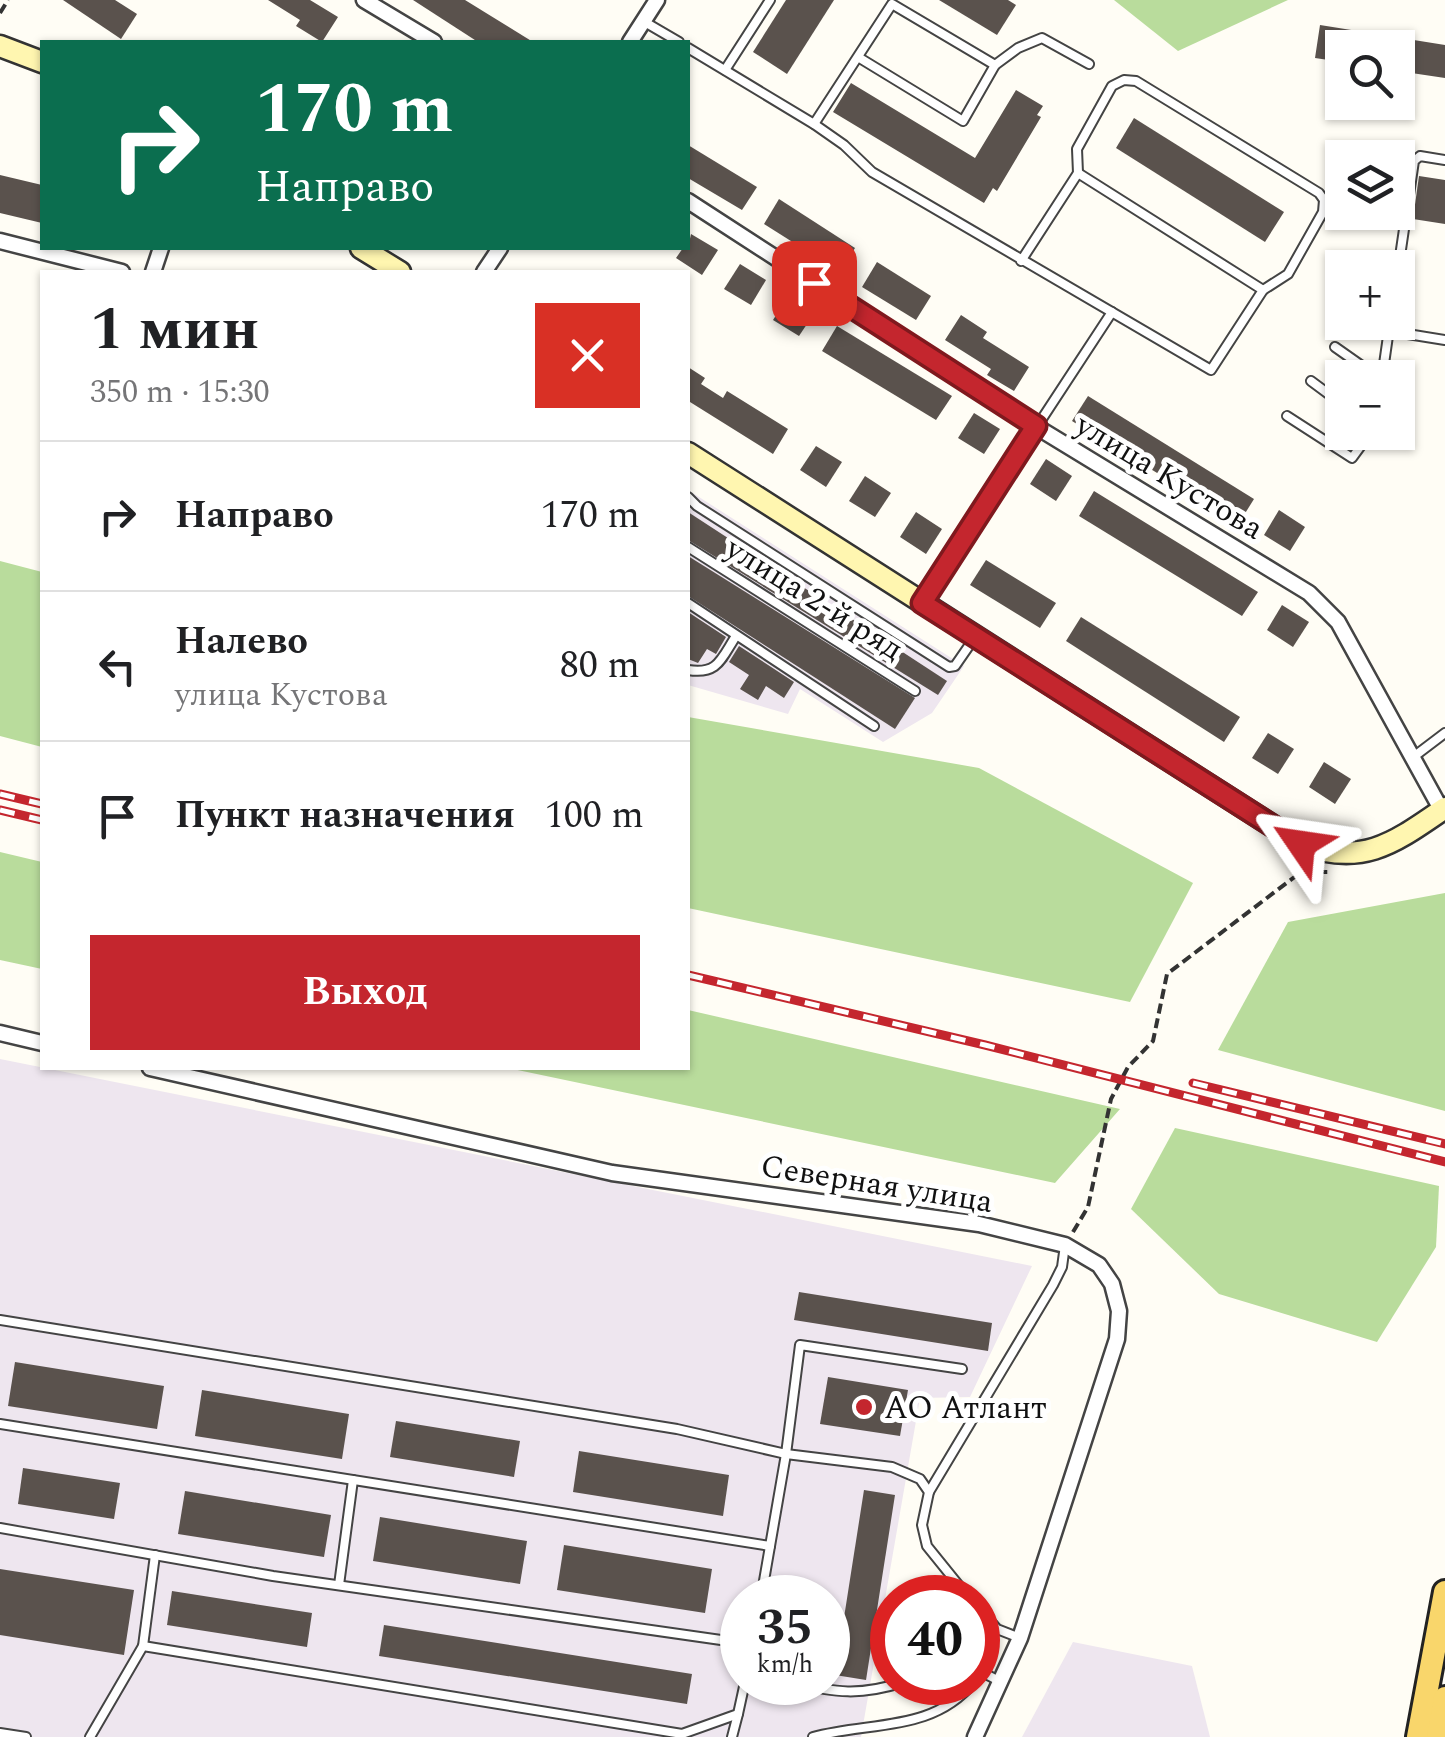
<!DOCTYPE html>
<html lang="ru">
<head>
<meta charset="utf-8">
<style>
  body { margin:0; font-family:Spectral,serif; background:#f2f2f2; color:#202124; height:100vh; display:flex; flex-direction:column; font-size:38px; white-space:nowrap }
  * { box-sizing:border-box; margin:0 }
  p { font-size:32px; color:#757577 }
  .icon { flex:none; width:55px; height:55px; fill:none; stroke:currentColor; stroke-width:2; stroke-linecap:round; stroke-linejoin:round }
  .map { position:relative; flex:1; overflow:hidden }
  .sheet { position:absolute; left:40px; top:270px; width:650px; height:800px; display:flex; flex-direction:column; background:#fff; border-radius:0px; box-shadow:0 2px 8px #0004 }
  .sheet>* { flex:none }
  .banner { position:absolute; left:40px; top:40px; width:650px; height:210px; border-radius:0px; box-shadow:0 2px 8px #0004; background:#0b6e4f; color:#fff; overflow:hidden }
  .fabs { position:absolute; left:1325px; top:30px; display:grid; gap:20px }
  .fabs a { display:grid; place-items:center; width:90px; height:90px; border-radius:0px; background:#fff; box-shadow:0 2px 8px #0004; font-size:50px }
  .speed { position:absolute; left:720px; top:1575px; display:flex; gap:20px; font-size:50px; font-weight:700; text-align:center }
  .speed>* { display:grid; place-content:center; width:130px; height:130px; border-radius:50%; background:#fff; box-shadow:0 2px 8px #0004; line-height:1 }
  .speed small { font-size:25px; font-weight:400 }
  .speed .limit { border:15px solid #d22; background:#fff; color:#111 }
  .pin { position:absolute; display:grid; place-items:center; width:85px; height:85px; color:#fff; margin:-42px; border-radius:20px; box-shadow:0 5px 15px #0006 }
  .me { position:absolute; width:110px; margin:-55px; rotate:302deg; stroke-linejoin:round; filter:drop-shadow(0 0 8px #0008) }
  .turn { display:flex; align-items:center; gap:35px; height:210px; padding:0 50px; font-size:45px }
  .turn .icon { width:130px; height:130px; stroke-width:2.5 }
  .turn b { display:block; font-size:70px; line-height:85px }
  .round { display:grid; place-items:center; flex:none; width:105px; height:105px; border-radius:0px; background:#f2f2f2 }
  .overview { display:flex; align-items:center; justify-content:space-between; height:170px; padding:0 50px }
  h1 { font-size:60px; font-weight:700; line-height:75px }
  .cta { display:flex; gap:20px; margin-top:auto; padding:20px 50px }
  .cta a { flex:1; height:115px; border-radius:0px; background:#c4262e; color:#fff; font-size:40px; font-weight:700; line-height:115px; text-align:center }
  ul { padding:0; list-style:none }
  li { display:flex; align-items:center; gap:30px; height:150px; padding:0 50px; border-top:2px solid #e0e0e0 }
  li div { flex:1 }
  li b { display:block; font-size:38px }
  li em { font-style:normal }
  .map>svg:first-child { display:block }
  .industrial { fill:#eee6ef; fill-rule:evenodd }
  .forest { fill:#b9dc9c }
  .building { fill:#5a524d }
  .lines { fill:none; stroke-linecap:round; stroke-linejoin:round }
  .lane-casing { stroke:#444; stroke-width:12 }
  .street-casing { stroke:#444; stroke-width:19 }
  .secondary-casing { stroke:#333; stroke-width:25 }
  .primary-casing { stroke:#222; stroke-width:28 }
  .path { stroke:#333; stroke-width:4; stroke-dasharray:10 5; stroke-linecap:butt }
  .lane { stroke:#fff; stroke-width:8 }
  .street { stroke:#fff; stroke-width:14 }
  .secondary { stroke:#fff6b0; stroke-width:20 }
  .primary { stroke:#f9d66b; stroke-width:22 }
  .rail-casing { stroke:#c4262e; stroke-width:9 }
  .rail { stroke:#fff; stroke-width:5; stroke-dasharray:15; stroke-linecap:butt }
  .route-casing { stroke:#7f191e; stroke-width:25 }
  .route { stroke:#c4262e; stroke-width:18 }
  .poi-dot { fill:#c4262e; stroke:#fff; stroke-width:4 }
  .labels { text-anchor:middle; stroke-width:10; stroke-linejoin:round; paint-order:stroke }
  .street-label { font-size:32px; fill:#111; stroke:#fff }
  .poi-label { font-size:32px; fill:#111; stroke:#fff; text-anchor:start }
</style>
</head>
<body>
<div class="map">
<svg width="1445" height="1737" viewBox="0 0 1445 1737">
  <rect width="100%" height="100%" fill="#fffdf5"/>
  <g class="industrial">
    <path d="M688 490 964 666 932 713 883 742 800 689 788 714 688 685Z"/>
    <path d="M0 1059 1032 1266 970 1397 920 1398 861 1737H0ZM742 1598H828V1682H742Z"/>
    <path d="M1073 1642 1192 1666 1210 1737H1022Z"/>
  </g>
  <g class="forest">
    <path d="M1114 0H1288L1178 51Z"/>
    <path d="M0 561 42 572V747L0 736Z"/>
    <path d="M688 717 979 768 1193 883 1130 1002 688 908Z"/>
    <path d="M0 852 42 862V969L0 960Z"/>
    <path d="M1445 893V1111L1218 1050 1288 922Z"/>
    <path d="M688 1010 1120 1109 1055 1183 508 1068H688Z"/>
    <path d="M1175 1128 1439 1186 1436 1247 1377 1342 1219 1294 1131 1209Z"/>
  </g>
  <g class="building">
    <path d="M63 0H115L137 14 121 39Z"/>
    <path d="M268 0H310L338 17 322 42 296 26 300 20Z"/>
    <path d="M413 0H465L533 42H478Z"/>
    <path d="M786 0H834L787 74 753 52Z"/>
    <path d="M939 0H1008L1016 5 997 35Z"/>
    <path d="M1320 25 1445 45V78L1398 71V48H1342V62L1315 58Z"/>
    <path d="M851 83 975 158 1016 90 1043 106 1037 115 1041 117 997 191 993 188 984 203 833 112Z"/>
    <path d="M1134 118 1284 212 1265 242 1116 148Z"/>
    <path d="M688 145 757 187 742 210 688 178Z"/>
    <path d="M0 175 42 185V223L0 213Z"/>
    <path d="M1419 176 1445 180V224L1413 219Z"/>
    <path d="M779 199 855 248 840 272 764 224Z"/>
    <path d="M691 234 718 250 702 275 676 258 683 248H688Z"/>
    <path d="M877 262 931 296 916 320 862 287Z"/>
    <path d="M740 264 766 280 751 305 724 289Z"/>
    <path d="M789 295 815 312 799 336 773 320Z"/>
    <path d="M961 315 987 332 983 338 1029 367 1014 391 987 375 991 369 945 340Z"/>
    <path d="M837 326 952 396 936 420 822 351Z"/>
    <path d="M688 367 705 378 701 384 723 398 727 391 788 429 773 454 690 402 688 405Z"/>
    <path d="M1088 396 1254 499 1239 523 1072 421Z"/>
    <path d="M974 413 1000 429 984 454 958 438Z"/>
    <path d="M816 446 842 462 826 487 800 470Z"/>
    <path d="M1046 459 1072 476 1056 501 1030 484Z"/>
    <path d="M865 476 891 493 875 517 849 501Z"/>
    <path d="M1094 491 1258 592 1242 616 1079 516Z"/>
    <path d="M1279 510 1305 527 1290 551 1264 535Z"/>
    <path d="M688 512 947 681 938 695 688 540Z"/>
    <path d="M916 512 942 529 926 554 900 537Z"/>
    <path d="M688 556 915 698 895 729 688 596Z"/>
    <path d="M986 560 1056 603 1040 628 970 585Z"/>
    <path d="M1282 605 1309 622 1293 647 1267 630Z"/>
    <path d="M688 612 726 637 716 654 707 649 698 663 688 659Z"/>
    <path d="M1081 617 1240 717 1224 742 1066 641Z"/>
    <path d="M739 646 794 682 784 698 766 686 758 700 740 689 749 675 729 662Z"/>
    <path d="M1268 733 1294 749 1278 774 1252 758Z"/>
    <path d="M1324 762 1351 779 1335 804 1309 787Z"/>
    <path d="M799 1292 992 1323 988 1351 794 1320Z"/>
    <path d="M15 1362 164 1386 157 1429 8 1406Z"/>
    <path d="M828 1377 908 1390 900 1436 820 1424Z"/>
    <path d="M202 1390 349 1414 342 1459 195 1436Z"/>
    <path d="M396 1421 520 1441 514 1477 390 1457Z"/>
    <path d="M579 1451 729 1475 723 1516 573 1492Z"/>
    <path d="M23 1468 120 1483 114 1519 18 1504Z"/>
    <path d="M864 1490 895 1495 866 1680 835 1675Z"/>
    <path d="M185 1491 331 1515 324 1557 178 1534Z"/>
    <path d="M380 1517 527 1541 520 1584 373 1561Z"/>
    <path d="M564 1545 712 1569 705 1613 557 1590Z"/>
    <path d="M0 1569 134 1590 124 1655 0 1635Z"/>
    <path d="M172 1591 312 1613 307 1647 167 1625Z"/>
    <path d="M384 1625 692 1674 687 1704 379 1656Z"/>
  </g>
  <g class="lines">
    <g class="lane-casing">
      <g id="lane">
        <path d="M643 21 679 42"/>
        <path d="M688 48 814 124 844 145 872 172 1211 370 1263 290 1078 173 1021 261"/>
        <path d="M995 65 1018 48 1042 38 1089 64"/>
        <path d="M725 70 770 0"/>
        <path d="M814 124 892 4 995 65 963 121 858 57"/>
        <path d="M1078 173 1077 149 1112 86 1124 80 1136 81 1319 193 1324 200 1323 212 1288 274 1263 290"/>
        <path d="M1398 270 1414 161 1420 156 1445 160"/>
        <path d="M1389 331 1445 340"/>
        <path d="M1335 347 1379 378"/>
        <path d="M1382 378 1390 322"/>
        <path d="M1311 381 1342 404"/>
        <path d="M1287 416 1352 458 1371 432"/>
        <path d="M688 497 697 506 949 667 955 666 973 640"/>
        <path d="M688 547 915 691"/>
        <path d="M924 599 1112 312"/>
        <path d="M688 603 874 726"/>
        <path d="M688 670C718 675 721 659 736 636"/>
        <path d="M1412 758 1445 733"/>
        <path d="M0 1320 677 1429 786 1454 800 1345 962 1369"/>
        <path d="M0 1424 770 1546"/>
        <path d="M929 1492 1053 1285 1062 1267 1065 1245"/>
        <path d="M0 1528 273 1576 742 1643"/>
        <path d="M339 1585 353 1480"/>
        <path d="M761 1598 786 1454 892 1467 920 1479 929 1492 922 1525 927 1546 969 1598"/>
        <path d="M978 1607 997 1629 1020 1638"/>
        <path d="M143 1646 155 1555"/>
        <path d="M978 1670 1001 1682"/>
        <path d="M791 1682C836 1693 860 1696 904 1682"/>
        <path d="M0 1733 26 1737"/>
        <path d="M90 1737 143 1646 682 1734 738 1714 745 1682"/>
        <path d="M732 1737 738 1714"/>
        <path d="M813 1737C870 1721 932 1733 974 1682"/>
      </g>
    </g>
    <g class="street-casing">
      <g id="street">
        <path d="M364 0 434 42"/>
        <path d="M630 42 657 0"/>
        <path d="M688 201 1035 426 1309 593 1338 622 1442 811"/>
        <path d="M0 241 122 272"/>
        <path d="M153 272 161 248"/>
        <path d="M484 272 500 248"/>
        <path d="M0 1033 42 1043"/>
        <path d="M150 1068 612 1173 979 1224 1065 1245 1099 1265 1112 1284 1119 1311 1117 1339 1020 1638 975 1737"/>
      </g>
    </g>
    <g class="secondary-casing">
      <g id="secondary">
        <path d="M0 46 42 62"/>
        <path d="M361 248 400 272"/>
        <path d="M688 453 1301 844C1363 867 1394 843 1445 808"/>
      </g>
    </g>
    <g class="primary-casing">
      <g id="primary">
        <path d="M1418 1737 1445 1592"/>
        <path d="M1438 1737 1445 1698"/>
      </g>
    </g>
    <g class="path">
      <path d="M0 13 8 0"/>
      <path d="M1073 1232 1088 1207 1111 1099 1128 1067 1153 1041 1167 974 1301 872H1328"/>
    </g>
    <use href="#lane" class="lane"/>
    <use href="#street" class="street"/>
    <use href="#secondary" class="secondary"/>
    <use href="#primary" class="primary"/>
    <g class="rail-casing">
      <g id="rail">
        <path d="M0 794 42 804"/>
        <path d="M0 810 42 820"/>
        <path d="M688 975 985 1045 1445 1162"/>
        <path d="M1193 1083 1445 1144"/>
      </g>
    </g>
    <use href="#rail" class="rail"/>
  </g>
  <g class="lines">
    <g class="route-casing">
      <path id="route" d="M814 283 1036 426 922 603 1301 844"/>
    </g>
    <use href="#route" class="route"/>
  </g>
  <circle class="poi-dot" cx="864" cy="1407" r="10"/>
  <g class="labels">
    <g class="street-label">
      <text transform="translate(1170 476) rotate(31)" y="11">улица Кустова</text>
      <text transform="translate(815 598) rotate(32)" y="11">улица 2-й ряд</text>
      <text transform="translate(877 1183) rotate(9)" y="11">Северная улица</text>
    </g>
    <g class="poi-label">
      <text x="884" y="1418">АО Атлант</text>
    </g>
  </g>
</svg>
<div class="fabs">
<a><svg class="icon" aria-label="search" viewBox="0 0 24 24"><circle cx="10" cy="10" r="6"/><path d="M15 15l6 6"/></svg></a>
<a><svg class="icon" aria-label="layers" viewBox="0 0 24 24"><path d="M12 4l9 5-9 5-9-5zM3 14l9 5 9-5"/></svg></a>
<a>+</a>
<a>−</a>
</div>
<div class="speed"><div>35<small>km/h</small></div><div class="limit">40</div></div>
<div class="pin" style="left:814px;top:283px;background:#d93025"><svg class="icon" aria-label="arrive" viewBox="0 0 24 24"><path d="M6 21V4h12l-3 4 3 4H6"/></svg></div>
<svg class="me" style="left:1301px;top:844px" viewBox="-20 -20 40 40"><path d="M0-17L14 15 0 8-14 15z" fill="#c4262e" stroke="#fff" stroke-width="4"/></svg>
<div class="banner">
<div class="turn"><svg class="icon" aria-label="right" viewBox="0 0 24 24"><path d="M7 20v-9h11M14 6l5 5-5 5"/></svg><div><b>170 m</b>Направо</div></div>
</div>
<section class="sheet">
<div class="overview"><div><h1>1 мин</h1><p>350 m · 15:30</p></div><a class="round" style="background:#d93025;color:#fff"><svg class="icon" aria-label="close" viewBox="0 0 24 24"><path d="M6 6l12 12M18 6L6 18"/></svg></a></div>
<ul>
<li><svg class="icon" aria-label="right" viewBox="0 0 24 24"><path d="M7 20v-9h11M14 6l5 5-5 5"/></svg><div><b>Направо</b></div><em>170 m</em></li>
<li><svg class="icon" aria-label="left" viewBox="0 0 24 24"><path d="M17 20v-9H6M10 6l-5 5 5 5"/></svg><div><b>Налево</b><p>улица Кустова</p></div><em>80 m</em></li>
<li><svg class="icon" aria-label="arrive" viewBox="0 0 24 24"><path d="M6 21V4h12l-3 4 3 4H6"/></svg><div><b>Пункт назначения</b></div><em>100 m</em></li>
</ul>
<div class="cta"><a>Выход</a></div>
</section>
</div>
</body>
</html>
